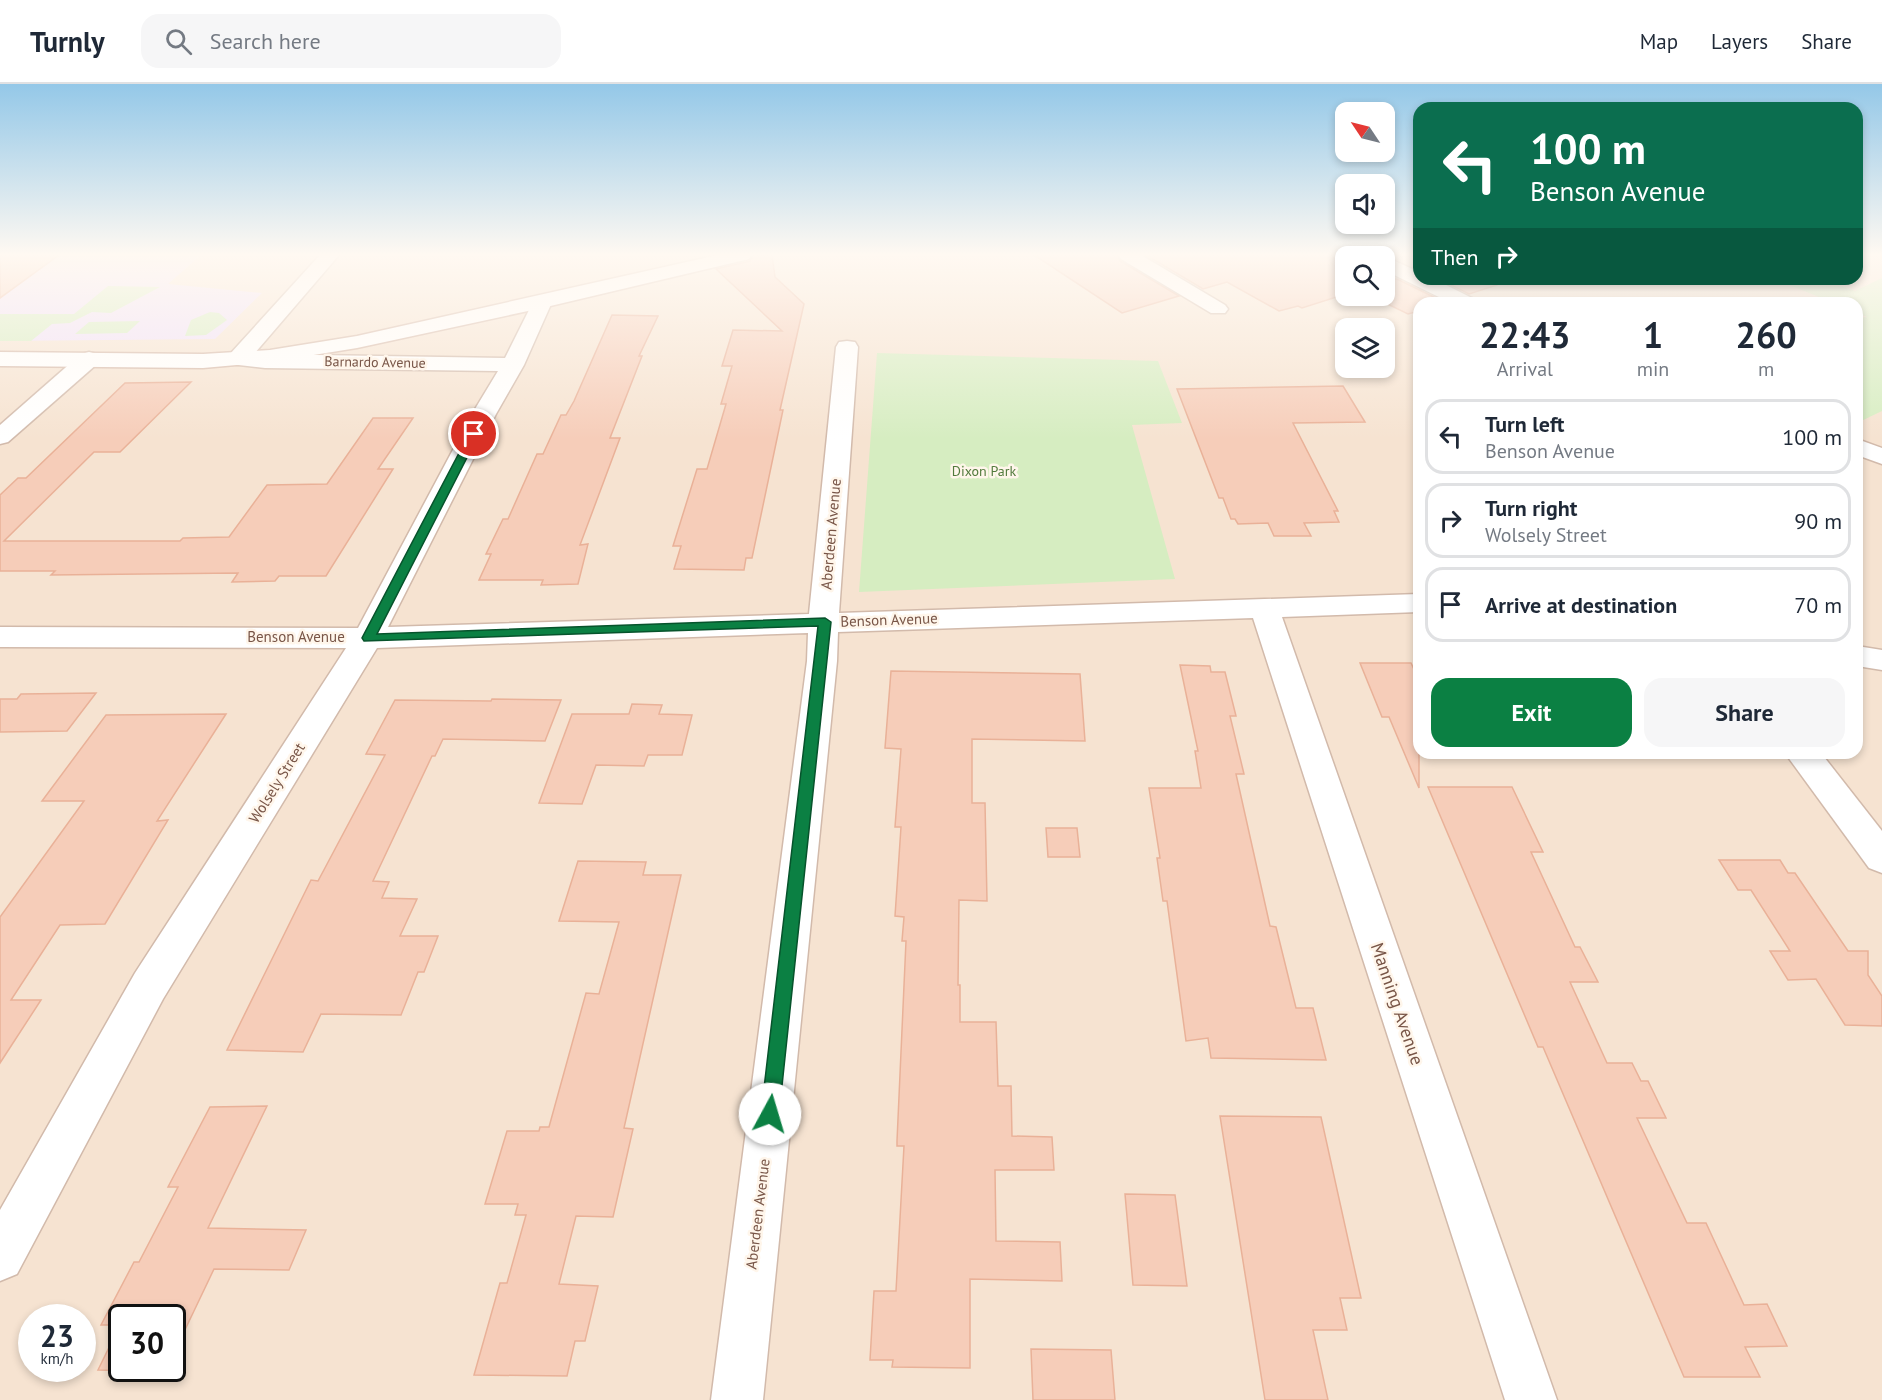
<!DOCTYPE html>
<html lang="en">
<head>
<meta charset="utf-8">
<style>
  body { margin:0; font-family:"PT Sans",sans-serif; background:#f6f6f7; color:#1f2937; height:100vh; display:flex; flex-direction:column; font-size:22px; white-space:nowrap }
  * { box-sizing:border-box; margin:0 }
  p { font-size:20px; color:#747a83 }
  .icon { flex:none; width:33px; height:33px; fill:none; stroke:currentColor; stroke-width:2; stroke-linecap:round; stroke-linejoin:round }
  .map { position:relative; flex:1; overflow:hidden }
  .panel { position:absolute; left:1413px; top:213px; width:450px; height:462px; display:flex; flex-direction:column; background:#fff; border-radius:18px; box-shadow:0 3px 9px #0003 }
  .panel>* { flex:none }
  .guide { position:absolute; left:1413px; top:18px; width:450px; height:183px; border-radius:18px; box-shadow:0 3px 9px #0003; background:#0b6e4f; color:#fff; overflow:hidden }
  .needle { width:39px; rotate:305deg }
  .controls { position:absolute; left:1335px; top:18px; display:grid; gap:12px }
  .controls a { display:grid; place-items:center; width:60px; height:60px; border-radius:12px; background:#fff; box-shadow:0 3px 9px #0003; font-size:30px }
  .speed { position:absolute; left:18px; top:1220px; display:flex; gap:12px; font-size:30px; font-weight:700; text-align:center }
  .speed>* { display:grid; place-content:center; width:78px; height:78px; border-radius:50%; background:#fff; box-shadow:0 3px 9px #0003; line-height:1 }
  .speed small { font-size:15px; font-weight:400 }
  .speed .limit { border:3px solid #111; border-radius:9px; background:#fff; color:#111 }
  .pin { position:absolute; display:grid; place-items:center; width:51px; height:51px; color:#fff; margin:-26px; border:3px solid #fff; border-radius:50%; box-shadow:0 2px 6px #0007 }
  .me { position:absolute; width:66px; margin:-33px; rotate:6deg; stroke-linejoin:round; filter:drop-shadow(0 0 4px #0008) }
  .turn { display:flex; align-items:center; gap:21px; height:126px; padding:0 18px; font-size:27px }
  .turn .icon { width:78px; height:78px; stroke-width:2.5 }
  .turn b { display:block; font-size:42px; line-height:51px }
  .then { display:flex; align-items:center; height:57px; padding:0 18px; background:#0003; gap:12px; font-size:22px }
  .eta { display:flex; justify-content:space-evenly; align-items:center; height:102px; text-align:center }
  .eta b { font-size:36px; font-weight:800; line-height:42px }
  .action { display:flex; gap:12px; margin-top:auto; padding:12px 18px }
  .action a { flex:1; height:69px; border-radius:18px; background:#0b8043; color:#fff; font-size:24px; font-weight:800; line-height:69px; text-align:center }
  .action a+a { background:#f6f6f7; color:#1f2937 }
  ul { padding:0; list-style:none }
  li { display:flex; align-items:center; gap:18px; height:75px; margin:0 12px 9px; padding:0 6px; border:3px solid #e0e1e3; border-radius:18px }
  li div { flex:1 }
  li b { display:block; font-size:22px }
  li em { font-style:normal }
  header { display:flex; align-items:center; gap:36px; box-sizing:border-box; height:84px; padding:0 30px; background:#fff; border-bottom:2px solid #e0e1e3 }
  header strong { font-size:28px }
  nav { display:flex; gap:33px; margin-inline-start:auto; font-size:21px }
  .search { width:420px; height:54px; background:#f6f6f7; display:flex; align-items:center; gap:15px; box-sizing:border-box; padding:0 21px; border-radius:18px; color:#747a83; font-size:22px }
  .map>svg:first-child { display:block }
  .residential { fill:#f6e3d1; fill-rule:evenodd }
  .education { fill:#efe0fa }
  .green { fill:#d6edc1 }
  .building { fill:#f6cdb9; stroke:#e9b198; stroke-width:1.5 }
  .lines { fill:none; stroke-linecap:round; stroke-linejoin:round }
  .street-casing { stroke:#d2baab; stroke-width:3 }
  .secondary-casing { stroke:#d6b9a9; stroke-width:3 }
  .street { fill:#fff; fill-rule:evenodd }
  .secondary { fill:#fff; fill-rule:evenodd }
  .route { fill:#0b8043; stroke:#07532c; stroke-width:1.5 }
  .labels { text-anchor:middle; stroke-width:5; stroke-linejoin:round; paint-order:stroke }
  .far-street-label { font-size:14px; fill:#785547; stroke:#fff6eb }
  .far-park-label { font-size:14px; fill:#527a3c; stroke:#fff6eb }
  .street-label { font-size:15px; fill:#785547; stroke:#fff6eb }
  .near-street-label { font-size:18px; fill:#785547; stroke:#fff6eb }
</style>
</head>
<body>
<header>
<strong>Turnly</strong>
<div class="search"><svg class="icon" aria-label="search" viewBox="0 0 24 24"><circle cx="10" cy="10" r="6"/><path d="M15 15l6 6"/></svg>Search here</div>
<nav><a>Map</a><a>Layers</a><a>Share</a></nav>
</header>
<div class="map">
<svg width="1882" height="1316" viewBox="0 0 1882 1316">
  <rect width="100%" height="100%" fill="#fef2e3"/>
  <path class="residential" d="M0 171H1419V195H1857V171H1882V1316H0ZM1346 172H1384V212H1346ZM1419 219H1857V669H1419ZM1346 244H1384V284H1346ZM32 1233H82V1284H32ZM122 1233H172V1284H122Z"/>
  <path class="education" d="M0 171H201L168 200 262 209 215 255 0 257Z"/>
  <g class="green">
    <path d="M1882 194V327L1857 339V234L1867 233 1857 229V219H1834L1774 195H1823L1855 207Z"/>
    <path d="M108 202 160 203 111 229 92 228 70 239 52 240 31 257H0V230H74Z"/>
    <path d="M210 228 219 229 227 236 206 251 185 252 191 236Z"/>
    <path d="M140 237 127 249 75 250 89 238Z"/>
    <path d="M877 269 1158 277 1182 339 1132 341 1175 495 859 508Z"/>
  </g>
  <g class="building">
    <path d="M0 171H59L0 214Z"/>
    <path d="M753 171H772L775 193 804 220 780 326H783L752 474H746L744 486 674 485 681 462H673L697 385H707L726 320H721L732 282H722L733 246 782 247 716 185 750 177Z"/>
    <path d="M1034 171H1117L1120 177 1179 212 1122 229Z"/>
    <path d="M1146 171H1329L1346 179V210L1302 224 1298 222 1279 227 1227 198 1203 205Z"/>
    <path d="M1384 195H1397L1444 218 1419 219V227L1408 230 1371 212H1384Z"/>
    <path d="M1439 195H1496L1497 201 1469 210Z"/>
    <path d="M612 231 658 232 639 272H642L610 354H620L580 461 588 460 578 500 541 501 543 496H479L491 470H486L503 435H508L537 370H543L561 331H566L574 317Z"/>
    <path d="M191 298 120 368H94L4 457H180L183 454 229 453 267 401 327 400 373 334H413L378 385H393L326 492H279L275 497 232 498 238 489 51 491 55 487H0V411L18 394H26L125 299Z"/>
    <path d="M1343 302 1365 338 1293 339 1338 427H1334L1339 438 1304 439 1311 452H1274L1268 439 1238 440 1235 435H1231L1223 414H1219L1177 305Z"/>
    <path d="M1360 579H1411L1419 596V704L1389 633H1382Z"/>
    <path d="M1180 581 1210 582 1211 588H1225L1236 632H1230L1244 690H1236L1270 842 1276 843 1296 924H1313L1326 976 1211 974 1208 954 1186 957 1167 817H1163L1157 774H1160L1149 704H1201L1195 667H1198Z"/>
    <path d="M891 587 1080 590 1085 657 972 655V719H985L987 817 959 816 958 901H960V938H996L998 1002H1011L1012 1052 1052 1053 1054 1086H995L996 1157 1060 1158 1062 1197 970 1195V1284L892 1283 893 1276H870L874 1207H896L904 1062H897V1057L906 857H902L904 833 895 832 901 743H895L901 665 885 664Z"/>
    <path d="M96 609 67 647 0 648V615H17L21 610Z"/>
    <path d="M492 615 561 616 545 657 443 655 435 672H432L373 797 389 798 382 814 417 815 400 852H438L424 888H418L401 931 321 930 303 968 227 966 311 796 318 797 385 671 366 670 395 616 491 617Z"/>
    <path d="M632 620 662 621 659 630 692 631 682 671H648L644 682 596 681 582 720 539 719 572 630H629Z"/>
    <path d="M226 630 157 737 168 736 105 840 60 841 11 916H41L0 979V833L84 717H42L106 631Z"/>
    <path d="M1428 703H1512L1543 768H1531L1575 863H1580L1598 898H1570L1607 979H1632L1641 997H1648L1666 1034H1637L1687 1139H1706L1744 1221 1767 1220 1787 1262 1745 1263 1760 1293H1684L1543 963H1538Z"/>
    <path d="M1046 744H1077L1080 773H1048Z"/>
    <path d="M1719 776H1780L1788 789H1795L1848 867H1868V891L1882 912V942L1845 941 1816 895 1788 896 1770 867H1790L1751 806H1738Z"/>
    <path d="M578 777 646 778 643 791H681L624 1044 633 1045 613 1133 576 1132 559 1200 598 1202 585 1257H575L567 1292 474 1291 500 1199H507L526 1131H515L518 1120H485L507 1047H539L540 1043H549L586 909 599 910 619 838 559 837Z"/>
    <path d="M267 1022 208 1144 306 1146 289 1186 214 1185 172 1273V1233H122V1284H167L166 1287 98 1286 120 1241H101L134 1178H139L178 1103H168L210 1023Z"/>
    <path d="M1220 1032 1321 1033 1361 1214H1340L1347 1246H1313L1328 1316H1265Z"/>
    <path d="M1125 1110 1175 1111 1187 1202 1133 1201Z"/>
    <path d="M1031 1265 1111 1266 1115 1316H1033Z"/>
  </g>
  <g class="lines">
    <g class="street-casing">
      <g id="street">
        <path d="M320 171H339L254 270 505 274 535 214H549L552 218 524 281 496 330 388 543 809 530 836 263 839 258 847 257 855 258 858 263 839 529 1419 510V528L1282 533 1557 1316H1505L1253 534 838 548 837 577 763 1316H711L807 577 808 549 377 564 163 915 17 1190 0 1197V1126L135 889 346 564 0 563V543L358 544 472 330 498 287 265 284 230 280 227 275 230 270Z"/>
        <path d="M1119 171H1141L1225 221 1228 225 1225 229H1211L1121 175Z"/>
        <path d="M1383 172H1384L1419 188V195H1434L1474 215 1477 219H1451L1384 186Z"/>
        <path d="M89 268 97 270 100 275 97 280 8 358 0 360V341L81 270Z"/>
        <path d="M1857 355 1882 364V380L1857 371Z"/>
        <path d="M1857 562 1882 566V586L1857 582Z"/>
        <path d="M1785 669H1821L1882 747V789L1869 784Z"/>
      </g>
    </g>
    <g class="secondary-casing">
      <path id="secondary" d="M718 171H751L749 175 542 224 357 264 270 278 203 284 0 282V268L203 270 270 266 357 252Z"/>
    </g>
    <use href="#street" class="street"/>
    <use href="#secondary" class="secondary"/>
  </g>
  <linearGradient id="sky" x2="0" y2="1"><stop stop-color="#94c8e8"/><stop offset="0.48" stop-color="#fff9f2"/><stop offset="1" stop-color="#fff9f2" stop-opacity="0"/></linearGradient>
  <rect width="1882" height="355" fill="url(#sky)"/>
  <path class="route" d="M470 348 479 350 377 550 825 534 831 538 779 1030 776 1036 770 1039 764 1036 761 1030 818 542 364 557 362 554Z"/>
  <g class="labels">
    <g class="far-street-label">
      <text transform="translate(375 278) rotate(1)" y="5">Barnardo Avenue</text>
    </g>
    <g class="far-park-label">
      <text x="984" y="392">Dixon Park</text>
    </g>
    <g class="street-label">
      <text transform="translate(831 450) rotate(-85)" y="5">Aberdeen Avenue</text>
      <text transform="translate(889 536) rotate(-2)" y="5">Benson Avenue</text>
      <text x="296" y="558">Benson Avenue</text>
      <text transform="translate(277 699) rotate(-58)" y="5">Wolsely Street</text>
      <text transform="translate(758 1130) rotate(-83)" y="5">Aberdeen Avenue</text>
    </g>
    <g class="near-street-label">
      <text transform="translate(1397 920) rotate(71)" y="6">Manning Avenue</text>
    </g>
  </g>
</svg>
<div class="controls">
<a><svg class="needle" viewBox="-14 -14 28 28"><path d="M0-13l5 13h-10z" fill="#e53935"/><path d="M0 13l5-13h-10z" fill="#747a83"/></svg></a>
<a><svg class="icon" aria-label="sound" viewBox="0 0 24 24"><path d="M4 9h4l5-4v14l-5-4H4zM17 9q2 3 0 6"/></svg></a>
<a><svg class="icon" aria-label="search" viewBox="0 0 24 24"><circle cx="10" cy="10" r="6"/><path d="M15 15l6 6"/></svg></a>
<a><svg class="icon" aria-label="layers" viewBox="0 0 24 24"><path d="M12 4l9 5-9 5-9-5zM3 14l9 5 9-5"/></svg></a>
</div>
<div class="speed"><div>23<small>km/h</small></div><div class="limit">30</div></div>
<div class="pin" style="left:474px;top:350px;background:#d93025"><svg class="icon" aria-label="arrive" viewBox="0 0 24 24"><path d="M6 21V4h12l-3 4 3 4H6"/></svg></div>
<svg class="me" style="left:770px;top:1030px" viewBox="-20 -20 40 40"><circle r="19" fill="#fff"/><path d="M0-13L10 11 0 6-10 11z" fill="#0b8043"/></svg>
<div class="guide">
<div class="turn"><svg class="icon" aria-label="left" viewBox="0 0 24 24"><path d="M17 20v-9H6M10 6l-5 5 5 5"/></svg><div><b>100 m</b>Benson Avenue</div></div>
<div class="then">Then<svg class="icon" aria-label="right" viewBox="0 0 24 24"><path d="M7 20v-9h11M14 6l5 5-5 5"/></svg></div>
</div>
<section class="panel">
<div class="eta">
<div><b>22:43</b><p>Arrival</p></div>
<div><b>1</b><p>min</p></div>
<div><b>260</b><p>m</p></div>
</div>
<ul>
<li><svg class="icon" aria-label="left" viewBox="0 0 24 24"><path d="M17 20v-9H6M10 6l-5 5 5 5"/></svg><div><b>Turn left</b><p>Benson Avenue</p></div><em>100 m</em></li>
<li><svg class="icon" aria-label="right" viewBox="0 0 24 24"><path d="M7 20v-9h11M14 6l5 5-5 5"/></svg><div><b>Turn right</b><p>Wolsely Street</p></div><em>90 m</em></li>
<li><svg class="icon" aria-label="arrive" viewBox="0 0 24 24"><path d="M6 21V4h12l-3 4 3 4H6"/></svg><div><b>Arrive at destination</b></div><em>70 m</em></li>
</ul>
<div class="action"><a>Exit</a><a>Share</a></div>
</section>
</div>
</body>
</html>
